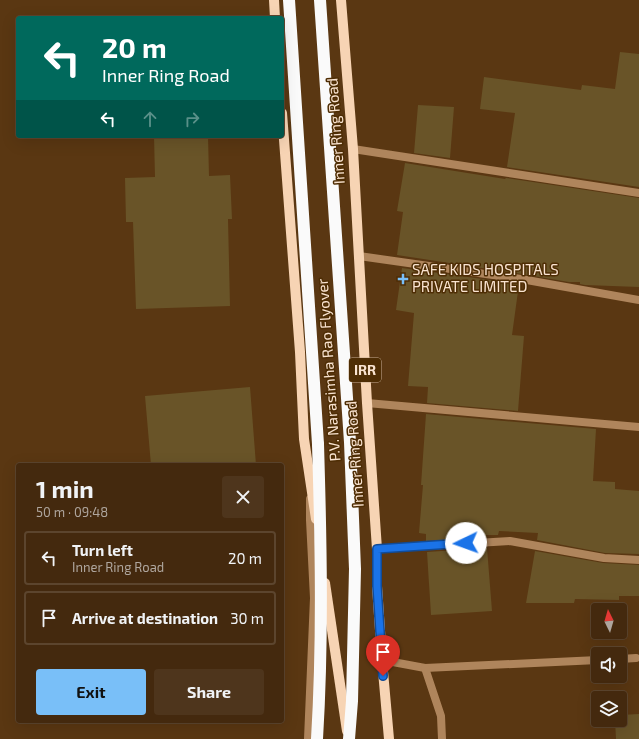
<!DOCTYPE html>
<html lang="en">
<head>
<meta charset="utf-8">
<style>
  body { margin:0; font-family:"Exo 2",sans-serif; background:#4e351c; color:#f1f3f6; height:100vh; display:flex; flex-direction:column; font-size:15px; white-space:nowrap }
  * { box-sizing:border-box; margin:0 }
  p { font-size:13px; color:#afa69e }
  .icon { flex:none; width:22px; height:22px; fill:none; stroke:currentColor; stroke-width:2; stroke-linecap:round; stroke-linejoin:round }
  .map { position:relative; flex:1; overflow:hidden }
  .panel { position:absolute; left:16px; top:463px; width:268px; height:260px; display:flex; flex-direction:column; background:#44290e; border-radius:4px; box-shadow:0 4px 16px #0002,0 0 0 1px #5c452e }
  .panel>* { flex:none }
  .hud { position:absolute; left:16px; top:16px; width:268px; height:122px; border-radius:4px; box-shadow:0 4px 16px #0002,0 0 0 1px #5c452e; background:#00695c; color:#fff; overflow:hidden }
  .needle { width:26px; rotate:355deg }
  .buttons { position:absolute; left:591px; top:603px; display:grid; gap:8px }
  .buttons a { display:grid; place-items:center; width:36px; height:36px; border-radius:4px; background:#44290e; box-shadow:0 4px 16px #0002,0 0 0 1px #5c452e; font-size:20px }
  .pin { position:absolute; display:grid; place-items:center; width:34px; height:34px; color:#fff; margin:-41px -17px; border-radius:50% 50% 50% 0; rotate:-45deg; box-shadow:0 0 4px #0007 }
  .pin .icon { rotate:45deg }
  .me { position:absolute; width:44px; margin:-22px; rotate:267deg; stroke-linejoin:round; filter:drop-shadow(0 0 3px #0008) }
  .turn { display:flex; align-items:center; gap:14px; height:84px; padding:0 20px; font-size:18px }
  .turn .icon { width:52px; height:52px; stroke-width:2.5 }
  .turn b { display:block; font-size:28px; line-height:34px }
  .lanes { display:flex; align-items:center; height:38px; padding:0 20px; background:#0003; justify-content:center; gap:20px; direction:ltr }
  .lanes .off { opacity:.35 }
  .round { display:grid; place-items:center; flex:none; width:42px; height:42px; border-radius:4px; background:#4e351c }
  .head { display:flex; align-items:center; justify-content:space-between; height:68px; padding:0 20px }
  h1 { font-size:24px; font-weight:700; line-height:30px }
  .action { display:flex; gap:8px; margin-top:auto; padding:8px 20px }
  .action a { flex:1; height:46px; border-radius:4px; background:#79bff8; color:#111; font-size:16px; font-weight:700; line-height:46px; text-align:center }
  .action a+a { background:#4e351c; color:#f1f3f6 }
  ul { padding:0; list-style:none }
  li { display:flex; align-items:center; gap:12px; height:54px; margin:0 8px 6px; padding:0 12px; border:2px solid #5c452e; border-radius:4px }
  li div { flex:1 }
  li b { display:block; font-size:15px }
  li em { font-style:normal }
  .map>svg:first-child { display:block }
  .building { fill:#695428 }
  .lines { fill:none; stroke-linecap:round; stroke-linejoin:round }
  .minor { stroke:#af855c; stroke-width:8 }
  .primary { stroke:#f7d4b4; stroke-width:10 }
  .motorway { stroke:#fafafa; stroke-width:12 }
  .motorway-bridge { stroke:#fafafa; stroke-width:12 }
  .route-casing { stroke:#114b97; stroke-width:10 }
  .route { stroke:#1a73e8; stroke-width:7 }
  .poi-dot { fill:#79bff8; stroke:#4e2d04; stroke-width:1.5 }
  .labels { text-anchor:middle; stroke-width:3; stroke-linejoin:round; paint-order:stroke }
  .shield { fill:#4e2d04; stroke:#c6ac93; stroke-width:1 }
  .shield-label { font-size:14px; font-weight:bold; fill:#f9e3d0 }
  .street-label { font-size:15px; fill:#f9e3d0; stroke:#4e2d04 }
  .poi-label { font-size:15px; fill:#f9e3d0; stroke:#4e2d04; text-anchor:start }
</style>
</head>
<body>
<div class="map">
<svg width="639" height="739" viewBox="0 0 639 739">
  <rect width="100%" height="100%" fill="#5a3712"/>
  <g class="building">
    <path d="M620 52 639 54V187L507 167 515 113 480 109 484 77 581 90 582 85 615 89Z"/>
    <path d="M418 105 454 107 450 158 414 153Z"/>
    <path d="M154 136H208L209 176 230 175 232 219H228L230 306 136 309 133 222H126L125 178 155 177Z"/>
    <path d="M405 163 505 179 506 178 639 198V287L585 285 580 284V282H569L522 274 397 255 403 212 397 211Z"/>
    <path d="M402 268 519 284 512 335 524 336 518 411 427 403 428 387 408 386 414 313 396 310Z"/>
    <path d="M250 387 256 465H151L145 396Z"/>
    <path d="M426 414 596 429 593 481 615 482V489L639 491V554L605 553 537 540 538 533 499 531 498 535H486L487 537 426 541V534L419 533 423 485H421Z"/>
    <path d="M487 548 492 611 431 615 427 552Z"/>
    <path d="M535 551 603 563 639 565V596H619V600L575 599 574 603H526Z"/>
    <path d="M639 714V739H616L615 720H620V715Z"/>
  </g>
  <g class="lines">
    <g class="minor">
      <path d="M353 149 639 193"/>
      <path d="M359 256 521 279 639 300"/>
      <path d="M367 403 639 427"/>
      <path d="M377 549 510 541 604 558 639 560"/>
      <path d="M620 659 636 658"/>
      <path d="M382 660 425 668 598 660"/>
      <path d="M425 668 441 716 442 739"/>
      <path d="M308 739 314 598 310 520V499"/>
    </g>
    <g class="primary">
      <path d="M274 0 275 18"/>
      <path d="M341 0 353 149 367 403 377 549V586L382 660 389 739"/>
      <path d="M282 113 300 352 304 439 316 519"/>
      <path d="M325 583 347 731"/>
    </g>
    <g class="motorway">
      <path d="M289 0 318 444"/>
      <path d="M320 0 350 442 355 569 352 701 349 739"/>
    </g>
    <path class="motorway-bridge" d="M317 739C323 641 321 543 318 444"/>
  </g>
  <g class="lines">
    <g class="route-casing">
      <path id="route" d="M383 676 377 586V549L466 543"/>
    </g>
    <use href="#route" class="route"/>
  </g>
  <path class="poi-dot" d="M401 273h4v4h4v4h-4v4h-4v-4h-4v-4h4z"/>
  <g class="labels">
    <rect class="shield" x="349" y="358" width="32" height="24" rx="3"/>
    <g class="shield-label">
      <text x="365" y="375">IRR</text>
    </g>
    <g class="street-label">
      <text transform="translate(336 131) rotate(-94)" y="5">Inner Ring Road</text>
      <text transform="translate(329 370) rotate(-94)" y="5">P.V. Narasimha Rao Flyover</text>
      <text transform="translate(355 454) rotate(-94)" y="5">Inner Ring Road</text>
    </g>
    <g class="poi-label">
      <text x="412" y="275">SAFE KIDS HOSPITALS<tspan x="412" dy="17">PRIVATE LIMITED</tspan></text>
    </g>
  </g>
</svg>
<div class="buttons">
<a><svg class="needle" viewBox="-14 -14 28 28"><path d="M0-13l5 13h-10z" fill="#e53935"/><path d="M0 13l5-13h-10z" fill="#afa69e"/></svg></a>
<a><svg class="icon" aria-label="sound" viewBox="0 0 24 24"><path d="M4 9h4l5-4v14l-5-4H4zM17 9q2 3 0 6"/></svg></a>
<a><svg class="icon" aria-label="layers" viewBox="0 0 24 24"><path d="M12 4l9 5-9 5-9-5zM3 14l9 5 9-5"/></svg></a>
</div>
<div class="pin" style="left:383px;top:676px;background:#d93025"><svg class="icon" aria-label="arrive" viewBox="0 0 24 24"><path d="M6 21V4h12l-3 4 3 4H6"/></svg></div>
<svg class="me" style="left:466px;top:543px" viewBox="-20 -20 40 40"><circle r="19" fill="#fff"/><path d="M0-13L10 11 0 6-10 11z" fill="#1a73e8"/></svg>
<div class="hud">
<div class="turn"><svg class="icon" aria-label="left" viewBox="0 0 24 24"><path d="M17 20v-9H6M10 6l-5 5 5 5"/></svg><div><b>20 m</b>Inner Ring Road</div></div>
<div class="lanes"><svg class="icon" aria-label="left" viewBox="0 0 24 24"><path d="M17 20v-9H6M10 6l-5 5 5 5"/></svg><svg class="icon off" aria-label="ahead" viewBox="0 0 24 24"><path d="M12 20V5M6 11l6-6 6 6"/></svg><svg class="icon off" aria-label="right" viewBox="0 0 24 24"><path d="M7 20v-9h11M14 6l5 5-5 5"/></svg></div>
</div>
<section class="panel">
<div class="head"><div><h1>1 min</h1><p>50 m · 09:48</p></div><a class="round"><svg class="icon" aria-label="close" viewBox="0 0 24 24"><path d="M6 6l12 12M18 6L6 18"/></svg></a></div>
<ul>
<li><svg class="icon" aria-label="left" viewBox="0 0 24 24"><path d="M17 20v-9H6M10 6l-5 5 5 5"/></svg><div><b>Turn left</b><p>Inner Ring Road</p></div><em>20 m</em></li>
<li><svg class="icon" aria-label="arrive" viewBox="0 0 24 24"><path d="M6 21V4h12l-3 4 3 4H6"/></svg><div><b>Arrive at destination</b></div><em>30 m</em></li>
</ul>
<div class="action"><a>Exit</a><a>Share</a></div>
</section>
</div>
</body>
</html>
